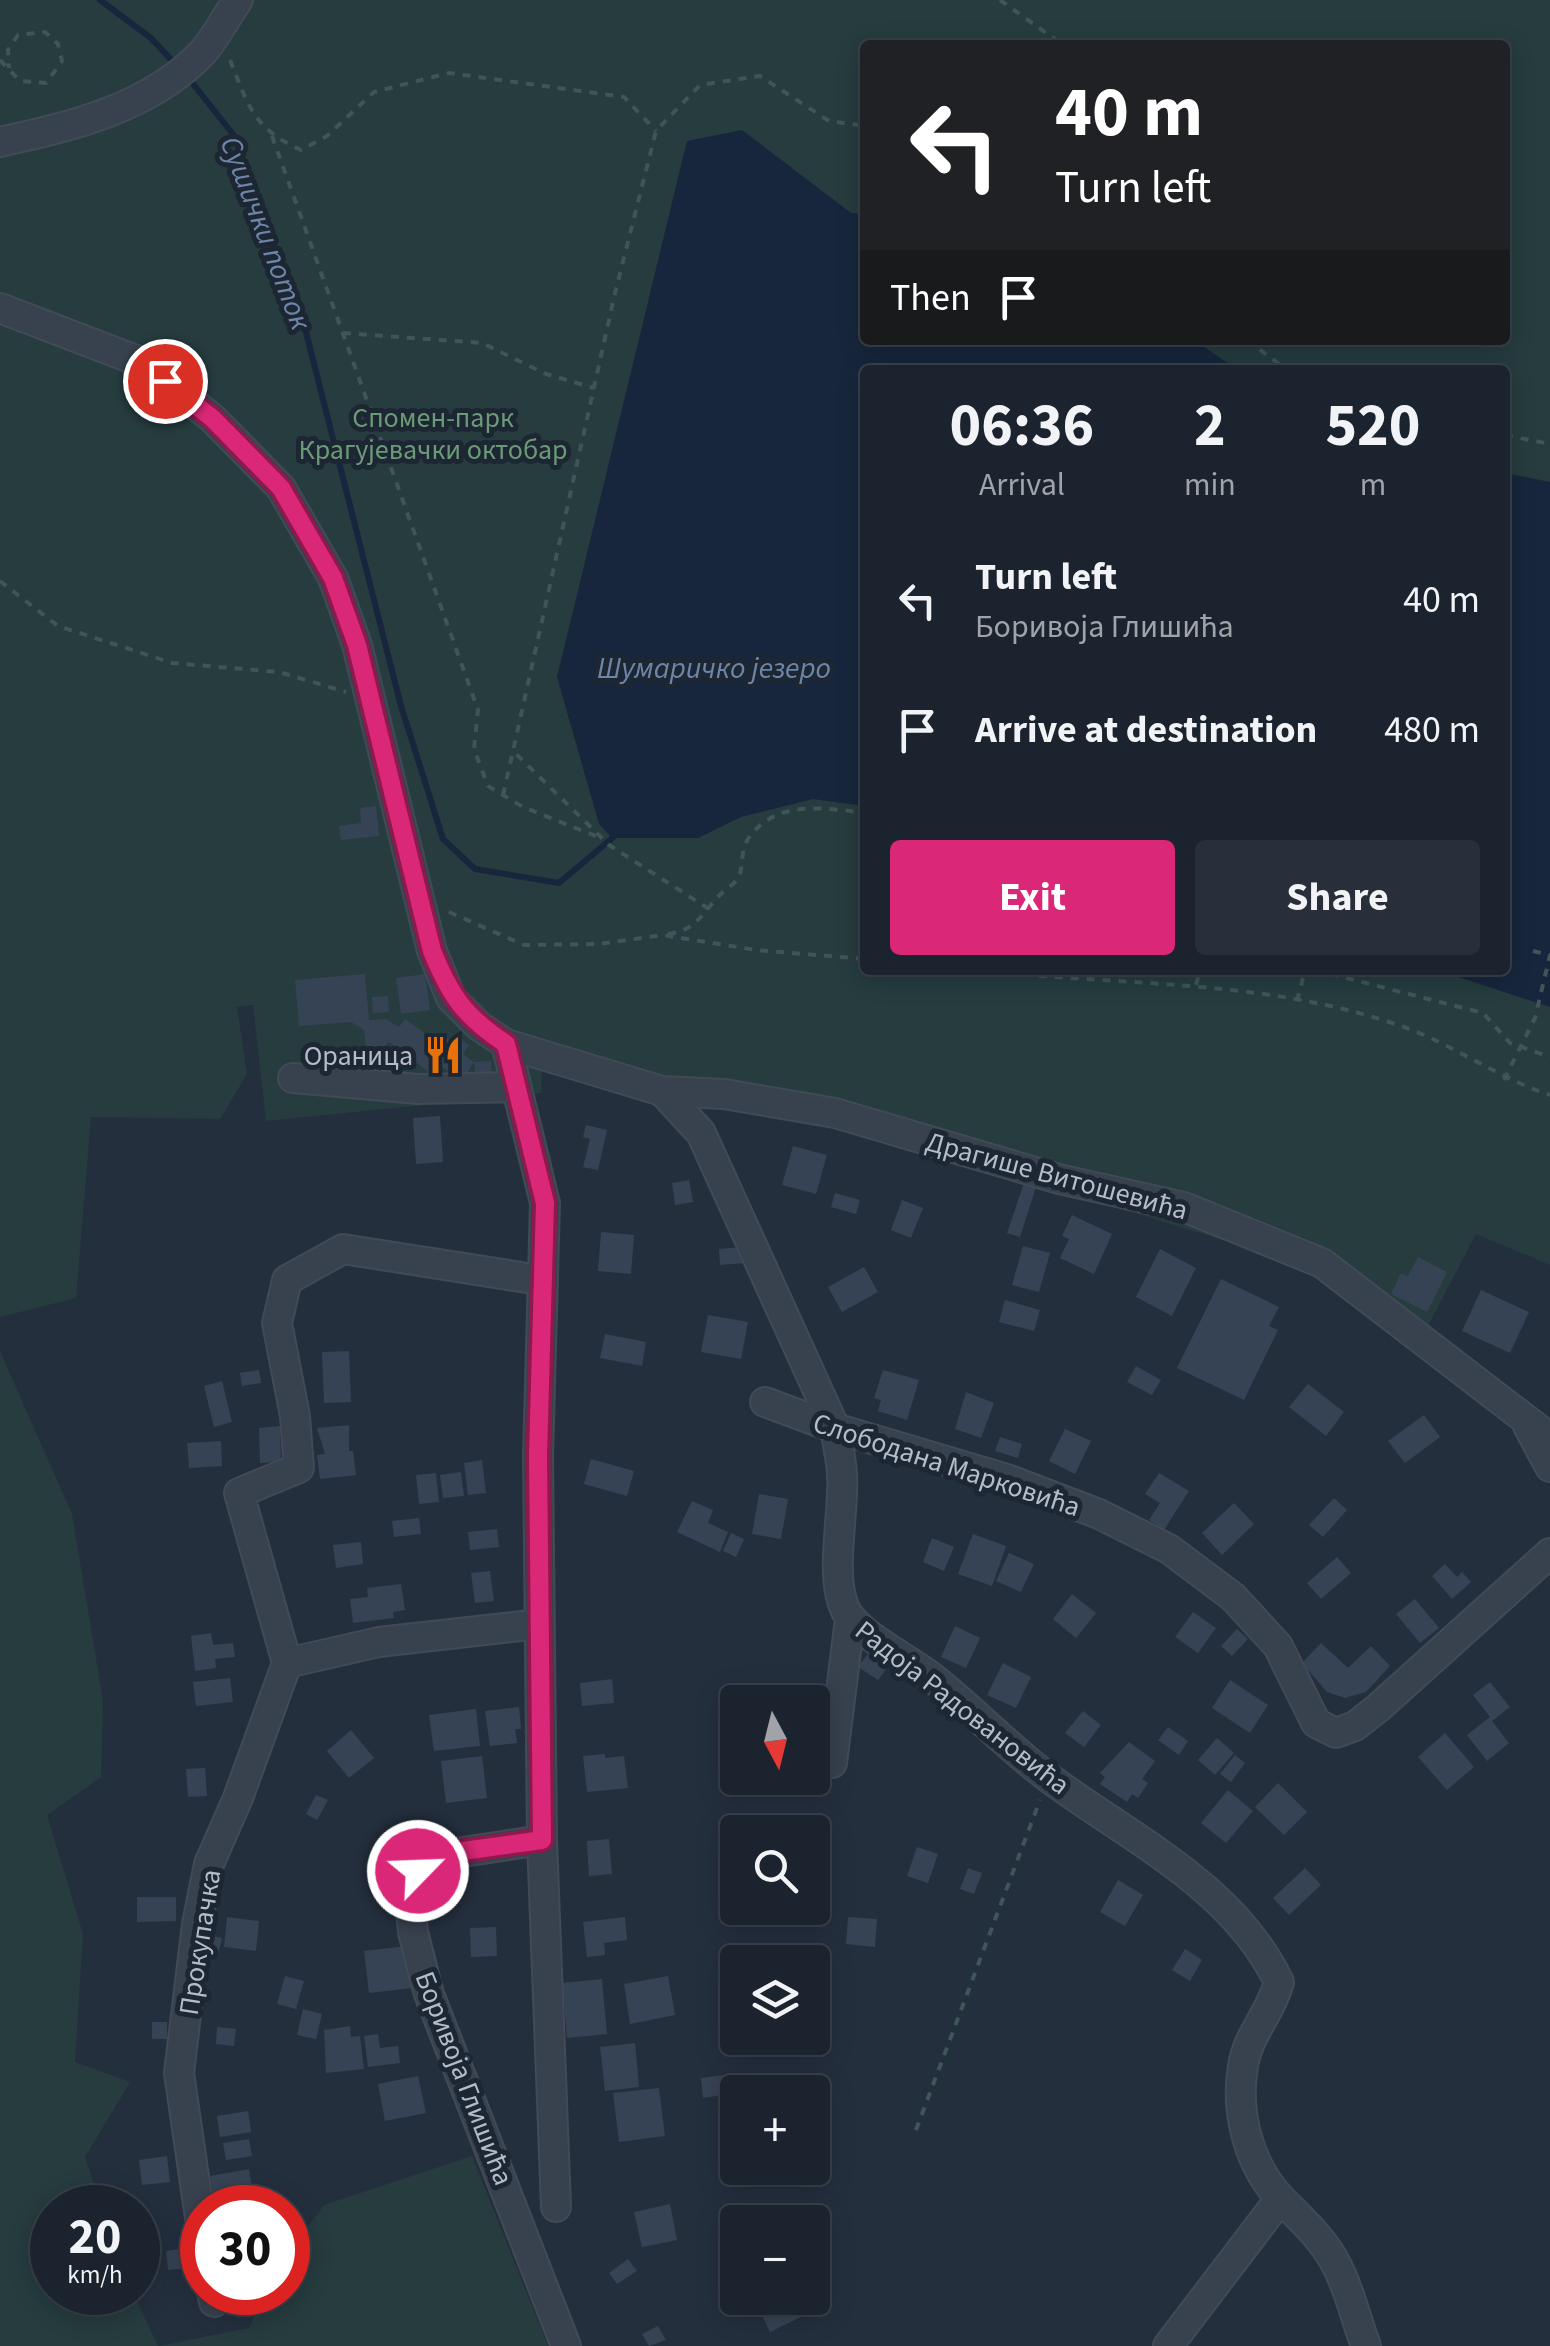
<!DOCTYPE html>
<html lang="en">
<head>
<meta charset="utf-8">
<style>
  body { margin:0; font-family:"Source Sans 3",sans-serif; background:#282f3a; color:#f1f3f6; height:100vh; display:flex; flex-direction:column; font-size:38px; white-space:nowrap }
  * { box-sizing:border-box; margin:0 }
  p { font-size:32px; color:#a0a4aa }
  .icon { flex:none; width:55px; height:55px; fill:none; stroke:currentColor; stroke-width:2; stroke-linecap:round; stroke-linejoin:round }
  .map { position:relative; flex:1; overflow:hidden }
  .drawer { position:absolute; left:860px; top:365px; width:650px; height:610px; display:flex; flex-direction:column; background:#1b232e; border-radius:10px; box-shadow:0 5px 25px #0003,0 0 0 2px #39404a }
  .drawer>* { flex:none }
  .guide { position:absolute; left:860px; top:40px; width:650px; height:305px; border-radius:10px; box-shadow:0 5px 25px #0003,0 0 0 2px #39404a; background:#202124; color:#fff; overflow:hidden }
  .needle { width:65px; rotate:173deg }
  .tools { position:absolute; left:720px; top:1685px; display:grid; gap:20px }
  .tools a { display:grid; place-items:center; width:110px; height:110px; border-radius:10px; background:#1b232e; box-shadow:0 5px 25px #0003,0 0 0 2px #39404a; font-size:50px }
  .speed { position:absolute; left:30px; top:2185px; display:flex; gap:20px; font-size:50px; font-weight:700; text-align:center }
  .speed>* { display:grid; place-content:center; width:130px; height:130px; border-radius:50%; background:#1b232e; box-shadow:0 5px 25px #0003,0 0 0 2px #39404a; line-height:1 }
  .speed small { font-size:25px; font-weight:400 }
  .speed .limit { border:15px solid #d22; background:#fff; color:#111 }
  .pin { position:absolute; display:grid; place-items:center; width:85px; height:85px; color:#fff; margin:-42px; border:5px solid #fff; border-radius:50%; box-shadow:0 2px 10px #0007 }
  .me { position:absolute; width:110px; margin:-55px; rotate:66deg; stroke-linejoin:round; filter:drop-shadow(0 0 8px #0008) }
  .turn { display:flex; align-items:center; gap:35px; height:210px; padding:0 30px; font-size:45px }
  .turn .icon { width:130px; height:130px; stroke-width:2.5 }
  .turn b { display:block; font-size:70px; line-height:85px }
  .then { display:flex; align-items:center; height:95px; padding:0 30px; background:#0003; gap:20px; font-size:38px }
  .eta { display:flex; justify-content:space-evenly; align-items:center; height:170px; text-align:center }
  .eta b { font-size:60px; font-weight:700; line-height:70px }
  .primary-button { display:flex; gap:20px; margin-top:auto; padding:20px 30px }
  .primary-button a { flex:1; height:115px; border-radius:10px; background:#db2777; color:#fff; font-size:40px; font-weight:700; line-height:115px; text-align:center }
  .primary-button a+a { background:#282f3a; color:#f1f3f6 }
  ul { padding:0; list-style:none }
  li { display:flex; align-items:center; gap:30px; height:130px; padding:0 30px }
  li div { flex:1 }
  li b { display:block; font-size:38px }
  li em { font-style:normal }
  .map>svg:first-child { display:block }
  .green { fill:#263c3f; fill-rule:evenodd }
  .water { fill:#17263c }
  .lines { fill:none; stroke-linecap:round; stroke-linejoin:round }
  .stream { stroke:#17263c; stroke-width:6 }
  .building { fill:#364354 }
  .minor-casing { stroke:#414a57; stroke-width:32 }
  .path { stroke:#3f5557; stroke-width:4; stroke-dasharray:8 8; stroke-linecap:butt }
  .minor { stroke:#38414e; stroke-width:28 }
  .route-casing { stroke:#8e194d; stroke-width:25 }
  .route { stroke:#db2777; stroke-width:18 }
  .labels { text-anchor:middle; stroke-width:10; stroke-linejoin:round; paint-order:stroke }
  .park-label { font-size:28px; fill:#6b9a76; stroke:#1d2633 }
  .poi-label { font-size:28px; fill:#b4bcc9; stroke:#1d2633; text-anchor:end }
  .street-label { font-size:28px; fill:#b4bcc9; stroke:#1d2633 }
  .water-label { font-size:30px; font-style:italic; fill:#6d86a8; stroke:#1d2633 }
</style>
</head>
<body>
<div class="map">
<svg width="1550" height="2346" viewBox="0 0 1550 2346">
  <rect width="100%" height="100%" fill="#242f3e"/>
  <g class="green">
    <path d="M0 0H1550V1265L1476 1234 1418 1345 1328 1278 1246 1247 860 1129 542 1065 541 1093 266 1121 253 1005 237 1007 247 1074 220 1119 91 1117 76 1298 0 1317ZM865 45H1505V340H865ZM865 370H1505V970H865Z"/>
    <path d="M0 1351 72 1514 103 1701 101 1777 47 1815 83 1934 75 2062 130 2082 85 2157 102 2207 52 2208V2292L133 2293 158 2346H0Z"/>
    <path d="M472 2156 548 2346H159L249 2328 264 2293 288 2292V2253L324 2205Z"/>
  </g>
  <g class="water">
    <path d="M742 130 851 213 865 214V340H1194L1238 370H865V806L813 799 741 817 698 838H612L599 824 557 677 687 141Z"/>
    <path d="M1505 473 1550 482V1007L1437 970H1505Z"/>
  </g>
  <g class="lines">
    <g class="stream">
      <path d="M100 0 151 38 177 66"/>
      <path d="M186 75 236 138 256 206 296 293 401 706 443 839 475 869 559 883 617 834"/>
    </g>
  </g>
  <g class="building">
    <path d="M376 806 379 836 341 840 339 826 361 823 360 808Z"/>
    <path d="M365 974 369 1020 386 1019 399 1027 405 1019 440 1044 445 1037 452 1042 456 1036 469 1045 463 1054 474 1062 462 1081 441 1066 434 1076 389 1042 380 1051H366L364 1030 351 1022 299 1026 295 980Z"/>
    <path d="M425 974 430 1010 401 1014 396 978Z"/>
    <path d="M388 996 389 1012 373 1013 372 997Z"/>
    <path d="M491 1061 492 1076 476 1077 474 1062Z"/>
    <path d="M440 1116 443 1162 416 1164 413 1118Z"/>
    <path d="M586 1125 607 1130 598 1170 583 1167 590 1139 583 1137Z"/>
    <path d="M793 1146 827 1155 816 1194 782 1185Z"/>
    <path d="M689 1180 693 1202 675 1205 672 1183Z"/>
    <path d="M1024 1183 1036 1187 1020 1237 1007 1233Z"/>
    <path d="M835 1193 860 1200 856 1214 831 1207Z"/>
    <path d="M902 1200 923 1208 911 1238 891 1230Z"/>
    <path d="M1072 1215 1112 1234 1094 1274 1060 1258 1069 1239 1062 1236Z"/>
    <path d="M601 1232 634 1235 631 1274 598 1271Z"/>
    <path d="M1023 1246 1050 1253 1039 1292 1012 1285Z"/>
    <path d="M744 1247 745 1263 720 1265 719 1249Z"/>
    <path d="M1160 1249 1196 1268 1172 1316 1136 1297Z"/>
    <path d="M1418 1257 1447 1272 1427 1312 1391 1294 1401 1273 1408 1276Z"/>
    <path d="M864 1267 878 1292 842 1312 828 1287Z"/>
    <path d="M1221 1279 1279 1307 1269 1326 1278 1330 1244 1400 1177 1368Z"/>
    <path d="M1481 1290 1529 1312 1510 1353 1462 1331Z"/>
    <path d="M1005 1300 1040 1310 1034 1331 999 1322Z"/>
    <path d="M708 1315 748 1322 741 1359 701 1352Z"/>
    <path d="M605 1334 646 1342 642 1366 600 1358Z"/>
    <path d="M349 1351 351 1402 324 1403 322 1352Z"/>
    <path d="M1136 1366 1161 1380 1152 1395 1127 1382Z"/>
    <path d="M259 1370 261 1383 242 1386 240 1373Z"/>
    <path d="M883 1370 919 1380 907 1420 878 1411 881 1400 874 1398Z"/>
    <path d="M222 1381 232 1422 214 1427 204 1386Z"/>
    <path d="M1308 1384 1344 1412 1326 1436 1289 1407Z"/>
    <path d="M966 1392 994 1403 981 1438 955 1429Z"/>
    <path d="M1424 1415 1440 1437 1405 1463 1388 1441Z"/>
    <path d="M349 1425V1451H353L356 1475 320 1479 317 1455 325 1454 317 1428Z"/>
    <path d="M280 1426 281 1462 260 1463 259 1428Z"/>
    <path d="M1065 1429 1091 1441 1075 1474 1049 1461Z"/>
    <path d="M1000 1437 1022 1444 1018 1458 995 1451Z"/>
    <path d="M221 1441 222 1466 189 1468 187 1443Z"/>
    <path d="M591 1459 634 1471 627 1496 584 1484Z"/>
    <path d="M482 1460 486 1493 468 1495 464 1463Z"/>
    <path d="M461 1472 464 1496 443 1498 440 1475Z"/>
    <path d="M436 1473 439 1502 419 1504 416 1475Z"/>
    <path d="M1159 1473 1189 1491 1164 1530 1149 1520 1160 1503 1145 1494Z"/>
    <path d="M759 1494 788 1499 781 1539 752 1534Z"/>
    <path d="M1334 1498 1347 1510 1323 1537 1309 1525Z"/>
    <path d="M692 1501 713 1510 708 1523 728 1532 720 1552 677 1532Z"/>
    <path d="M1234 1503 1254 1524 1222 1555 1202 1533Z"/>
    <path d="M419 1518 421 1534 394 1537 392 1521Z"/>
    <path d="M497 1529 499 1547 470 1550 468 1532Z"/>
    <path d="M731 1533 744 1539 736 1557 723 1551Z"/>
    <path d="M973 1534 1006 1546 992 1586 958 1574Z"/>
    <path d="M932 1538 954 1547 944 1571 923 1562Z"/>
    <path d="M361 1542 363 1564 336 1568 333 1545Z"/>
    <path d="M1009 1553 1034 1564 1021 1592 996 1581Z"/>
    <path d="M1337 1557 1351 1573 1321 1599 1307 1583Z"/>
    <path d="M1445 1564 1457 1577 1462 1572 1471 1582 1452 1599 1432 1576Z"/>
    <path d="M490 1571 494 1601 475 1603 471 1573Z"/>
    <path d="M401 1584 405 1610 393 1612 394 1618 353 1623 350 1599 368 1597 367 1588Z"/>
    <path d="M1072 1594 1096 1613 1076 1638 1053 1619Z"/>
    <path d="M1415 1599 1439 1628 1420 1643 1396 1614Z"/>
    <path d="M1193 1612 1216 1628 1198 1653 1175 1637Z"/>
    <path d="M955 1626 980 1638 966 1668 941 1657Z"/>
    <path d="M1237 1629 1248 1639 1232 1656 1221 1646Z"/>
    <path d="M211 1633 213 1645 233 1643 235 1657 215 1659 216 1668 195 1671 191 1636Z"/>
    <path d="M1321 1643 1348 1668 1371 1646 1390 1666 1366 1692 1345 1698 1327 1692 1302 1663Z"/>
    <path d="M871 1650 890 1664 878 1680 858 1667Z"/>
    <path d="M1003 1663 1031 1677 1016 1708 987 1695Z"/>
    <path d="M230 1678 233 1702 196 1706 193 1682Z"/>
    <path d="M612 1679 614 1703 582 1706 580 1683Z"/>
    <path d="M1230 1680 1268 1705 1250 1733 1212 1708Z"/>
    <path d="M1490 1682 1510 1707 1492 1721 1509 1743 1487 1761 1467 1735 1490 1717 1473 1695Z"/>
    <path d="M519 1707 521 1729H515L517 1743 490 1746 485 1711Z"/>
    <path d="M476 1709 480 1746 434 1751 429 1715Z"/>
    <path d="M1083 1711 1101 1725 1084 1747 1065 1733Z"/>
    <path d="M738 1713V1748H733L727 1715Z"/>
    <path d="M1168 1727 1188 1741 1179 1755 1158 1740Z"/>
    <path d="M351 1730 374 1758 349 1778 327 1751Z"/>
    <path d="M1445 1733 1474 1767 1447 1790 1418 1757Z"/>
    <path d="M1217 1738 1234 1753 1215 1775 1198 1760Z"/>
    <path d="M1129 1742 1155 1761 1142 1779 1148 1783 1138 1798 1132 1794 1127 1802 1100 1784 1105 1777 1100 1773Z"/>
    <path d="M605 1754V1758L624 1756 628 1788 587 1792 583 1756Z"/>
    <path d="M1235 1755 1245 1763 1231 1782 1220 1774Z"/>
    <path d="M482 1756 487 1798 446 1803 441 1761Z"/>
    <path d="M205 1768 207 1796 188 1797 186 1769Z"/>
    <path d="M1278 1783 1307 1812 1284 1835 1255 1807Z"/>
    <path d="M1228 1790 1253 1811 1226 1843 1201 1823Z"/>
    <path d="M316 1795 328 1800 317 1820 306 1814Z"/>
    <path d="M609 1839 612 1874 589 1876 587 1841Z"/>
    <path d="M917 1847 938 1854 928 1883 907 1876Z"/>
    <path d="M968 1868 982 1873 974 1894 960 1889Z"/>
    <path d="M1305 1868 1321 1885 1289 1915 1273 1898Z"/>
    <path d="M1118 1880 1143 1895 1125 1926 1100 1912Z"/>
    <path d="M137 1897H176V1921L137 1922Z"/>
    <path d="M227 1917 259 1921 256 1951 224 1947Z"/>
    <path d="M625 1917 627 1940 604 1943 605 1955 587 1957 583 1922Z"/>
    <path d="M848 1917 877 1919 875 1947 846 1944Z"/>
    <path d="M496 1927 497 1956 471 1957 470 1928Z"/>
    <path d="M208 1935 222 1938 218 1954 204 1952Z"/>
    <path d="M407 1946 412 1988 369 1993 364 1951Z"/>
    <path d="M1185 1949 1202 1960 1190 1981 1172 1970Z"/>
    <path d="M285 1976 304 1981 296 2009 277 2004Z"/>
    <path d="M668 1976 675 2015 630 2024 624 1984Z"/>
    <path d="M602 1979 607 2034 567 2038 562 1983Z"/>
    <path d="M303 2009 322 2014 316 2039 297 2035Z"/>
    <rect x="152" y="2022" width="15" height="17"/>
    <path d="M350 2026 351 2037 360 2036 364 2069 326 2073 324 2030Z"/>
    <path d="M217 2027 236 2029 234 2046 216 2044Z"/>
    <path d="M378 2034 380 2048 398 2046 400 2063 368 2067 364 2036Z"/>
    <path d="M635 2043 639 2087 605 2091 600 2047Z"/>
    <path d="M739 2073 742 2092 703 2098 701 2078Z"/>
    <path d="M418 2076 426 2113 385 2121 378 2084Z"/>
    <path d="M780 2079 829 2085 826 2114 812 2112V2092H778Z"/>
    <path d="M659 2088 665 2136 619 2142 613 2093Z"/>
    <path d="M248 2111 251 2132 220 2137 217 2116Z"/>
    <path d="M249 2139 252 2156 226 2160 223 2143Z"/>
    <path d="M738 2142V2168H757L758 2172 727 2178 721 2145Z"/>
    <path d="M167 2156 170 2182 142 2185 139 2160Z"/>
    <path d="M249 2169 253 2192 214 2199 210 2176Z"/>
    <path d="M670 2204 677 2240 642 2247 634 2212Z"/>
    <path d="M186 2248 188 2268 168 2270 166 2251Z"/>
    <path d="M628 2259 637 2271 617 2284 609 2273Z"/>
    <path d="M759 2298H804L811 2312 770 2332 756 2303Z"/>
    <path d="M658 2326 666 2340 649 2346 642 2334Z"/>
  </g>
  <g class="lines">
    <g class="minor-casing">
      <g id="minor">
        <path d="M0 142C73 126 150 108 203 52 216 37 226 17 238 0"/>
        <path d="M0 308 141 362 212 418 281 488 333 578 357 645 432 951 451 998 479 1026 506 1044 662 1091 724 1094 835 1113 1059 1179 1184 1207 1322 1263 1550 1438"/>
        <path d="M506 1044 545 1203 538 1456 542 1840 456 1853 418 1871 410 1902 413 1932 429 1994 566 2346"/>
        <path d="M293 1078 418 1089 516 1087"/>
        <path d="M662 1091 701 1133 835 1428C837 1442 841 1458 842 1473 845 1511 829 1574 845 1609 856 1634 911 1660 934 1679 973 1710 1009 1748 1049 1778 1131 1839 1233 1886 1279 1982 1271 2013 1248 2034 1243 2066 1235 2113 1249 2167 1283 2201 1304 2222 1324 2240 1337 2266 1350 2291 1356 2320 1366 2346"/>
        <path d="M765 1402 835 1428 1007 1479 1099 1514 1169 1549 1233 1597 1278 1646 1316 1723 1336 1733 1355 1726 1378 1708 1550 1553"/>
        <path d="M1528 1426 1550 1467"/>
        <path d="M287 1663 239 1493 299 1468 295 1416 277 1323 287 1280 343 1249 540 1280"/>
        <path d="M832 1763 850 1619"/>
        <path d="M542 1840 556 2207"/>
        <path d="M202 2232 179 2073 197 1924 209 1864 238 1798 287 1663 379 1642 539 1624"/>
        <path d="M212 2292 214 2302"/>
        <path d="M1168 2346 1280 2199"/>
      </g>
    </g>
    <g class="path">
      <path d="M1000 0 1063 45"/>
      <path d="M0 60 20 81 46 83 62 61 58 44 45 32 18 35 8 50 9 68"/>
      <path d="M230 60C249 107 253 128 301 150L327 136 374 92 449 73 624 97 656 131"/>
      <path d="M272 136 478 710 474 749 488 786 523 807 598 837"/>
      <path d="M343 333 482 343 546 374 594 388"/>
      <path d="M1247 340 1287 370"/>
      <path d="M1505 435 1550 444"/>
      <path d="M0 581 58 626 117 645 172 663 279 672 346 692"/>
      <path d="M503 795 513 751"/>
      <path d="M709 909 609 845 513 751 615 293 656 131 700 85 760 76 829 121 865 126"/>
      <path d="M449 912 524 945 599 944 663 935 756 950 865 959"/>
      <path d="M668 934C698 930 702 912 722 893 727 888 736 883 739 877 744 864 740 852 748 839 775 799 825 808 865 813"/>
      <path d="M1533 951 1550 955"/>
      <path d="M975 970C1115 986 1262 978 1398 1025 1452 1043 1495 1077 1550 1095"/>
      <path d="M1315 970 1483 1013 1510 1043 1550 1057"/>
      <path d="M1196 985 1200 970"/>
      <path d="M1297 1001 1305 970"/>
      <path d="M1504 1080 1535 1018 1550 955"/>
      <path d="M916 2130 1040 1800"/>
    </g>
    <use href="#minor" class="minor"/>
  </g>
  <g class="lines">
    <g class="route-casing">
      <path id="route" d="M165 381 212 418 281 488 333 578 357 645 432 951C451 997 464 1016 506 1044L545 1203 538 1456 542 1840 456 1852 418 1871"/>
    </g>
    <use href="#route" class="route"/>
  </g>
  <defs>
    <g id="restaurant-bare" transform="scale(3)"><path d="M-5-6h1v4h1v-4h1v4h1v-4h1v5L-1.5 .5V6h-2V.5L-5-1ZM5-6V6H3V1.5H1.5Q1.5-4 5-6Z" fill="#e8710a" stroke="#1d2633" stroke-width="2.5" paint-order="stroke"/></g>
  </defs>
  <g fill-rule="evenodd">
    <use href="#restaurant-bare" x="443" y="1055"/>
  </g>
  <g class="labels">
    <g class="park-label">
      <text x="433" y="427">Спомен-парк<tspan x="433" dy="32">Крагујевачки октобар</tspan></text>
    </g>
    <g class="poi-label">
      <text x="413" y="1065">Ораница</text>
    </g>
    <g class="street-label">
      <text transform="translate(1057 1175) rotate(15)" y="10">Драгише Витошевића</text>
      <text transform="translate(947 1464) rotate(18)" y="10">Слободана Марковића</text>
      <text transform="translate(963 1707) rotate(38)" y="10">Радоја Радовановића</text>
      <text transform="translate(199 1942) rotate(-81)" y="10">Прокупачка</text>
      <text transform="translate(465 2078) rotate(69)" y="10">Боривоја Глишића</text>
    </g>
    <g class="water-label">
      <text transform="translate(266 233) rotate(69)" y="10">Сушички поток</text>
      <text x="714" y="678">Шумаричко језеро</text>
    </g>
  </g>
</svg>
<div class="tools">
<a><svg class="needle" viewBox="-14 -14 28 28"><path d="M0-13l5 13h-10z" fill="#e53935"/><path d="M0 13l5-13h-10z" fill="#a0a4aa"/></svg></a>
<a><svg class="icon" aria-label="search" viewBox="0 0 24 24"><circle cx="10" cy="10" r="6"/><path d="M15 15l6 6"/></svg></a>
<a><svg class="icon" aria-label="layers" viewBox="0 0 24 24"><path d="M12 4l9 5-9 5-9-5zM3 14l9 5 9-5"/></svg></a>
<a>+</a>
<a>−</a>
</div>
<div class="speed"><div>20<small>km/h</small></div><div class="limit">30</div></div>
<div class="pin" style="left:165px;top:381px;background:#d93025"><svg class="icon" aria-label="arrive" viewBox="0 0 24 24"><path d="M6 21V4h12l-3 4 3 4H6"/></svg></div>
<svg class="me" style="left:418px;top:1871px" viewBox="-20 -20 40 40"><circle r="17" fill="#db2777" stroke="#fff" stroke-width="3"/><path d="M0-11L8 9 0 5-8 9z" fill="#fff"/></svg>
<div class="guide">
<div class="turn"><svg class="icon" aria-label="left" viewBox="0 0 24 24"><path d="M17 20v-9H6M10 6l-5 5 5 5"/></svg><div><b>40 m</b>Turn left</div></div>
<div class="then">Then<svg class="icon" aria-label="arrive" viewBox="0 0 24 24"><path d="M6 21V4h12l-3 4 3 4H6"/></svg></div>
</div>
<section class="drawer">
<div class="eta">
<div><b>06:36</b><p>Arrival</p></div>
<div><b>2</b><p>min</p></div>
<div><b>520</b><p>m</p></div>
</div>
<ul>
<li><svg class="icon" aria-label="left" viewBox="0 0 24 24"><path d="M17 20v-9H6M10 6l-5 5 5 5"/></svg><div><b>Turn left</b><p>Боривоја Глишића</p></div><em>40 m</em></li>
<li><svg class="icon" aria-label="arrive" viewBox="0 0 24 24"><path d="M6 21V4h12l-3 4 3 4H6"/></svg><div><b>Arrive at destination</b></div><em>480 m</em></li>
</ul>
<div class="primary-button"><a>Exit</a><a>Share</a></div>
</section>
</div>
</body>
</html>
